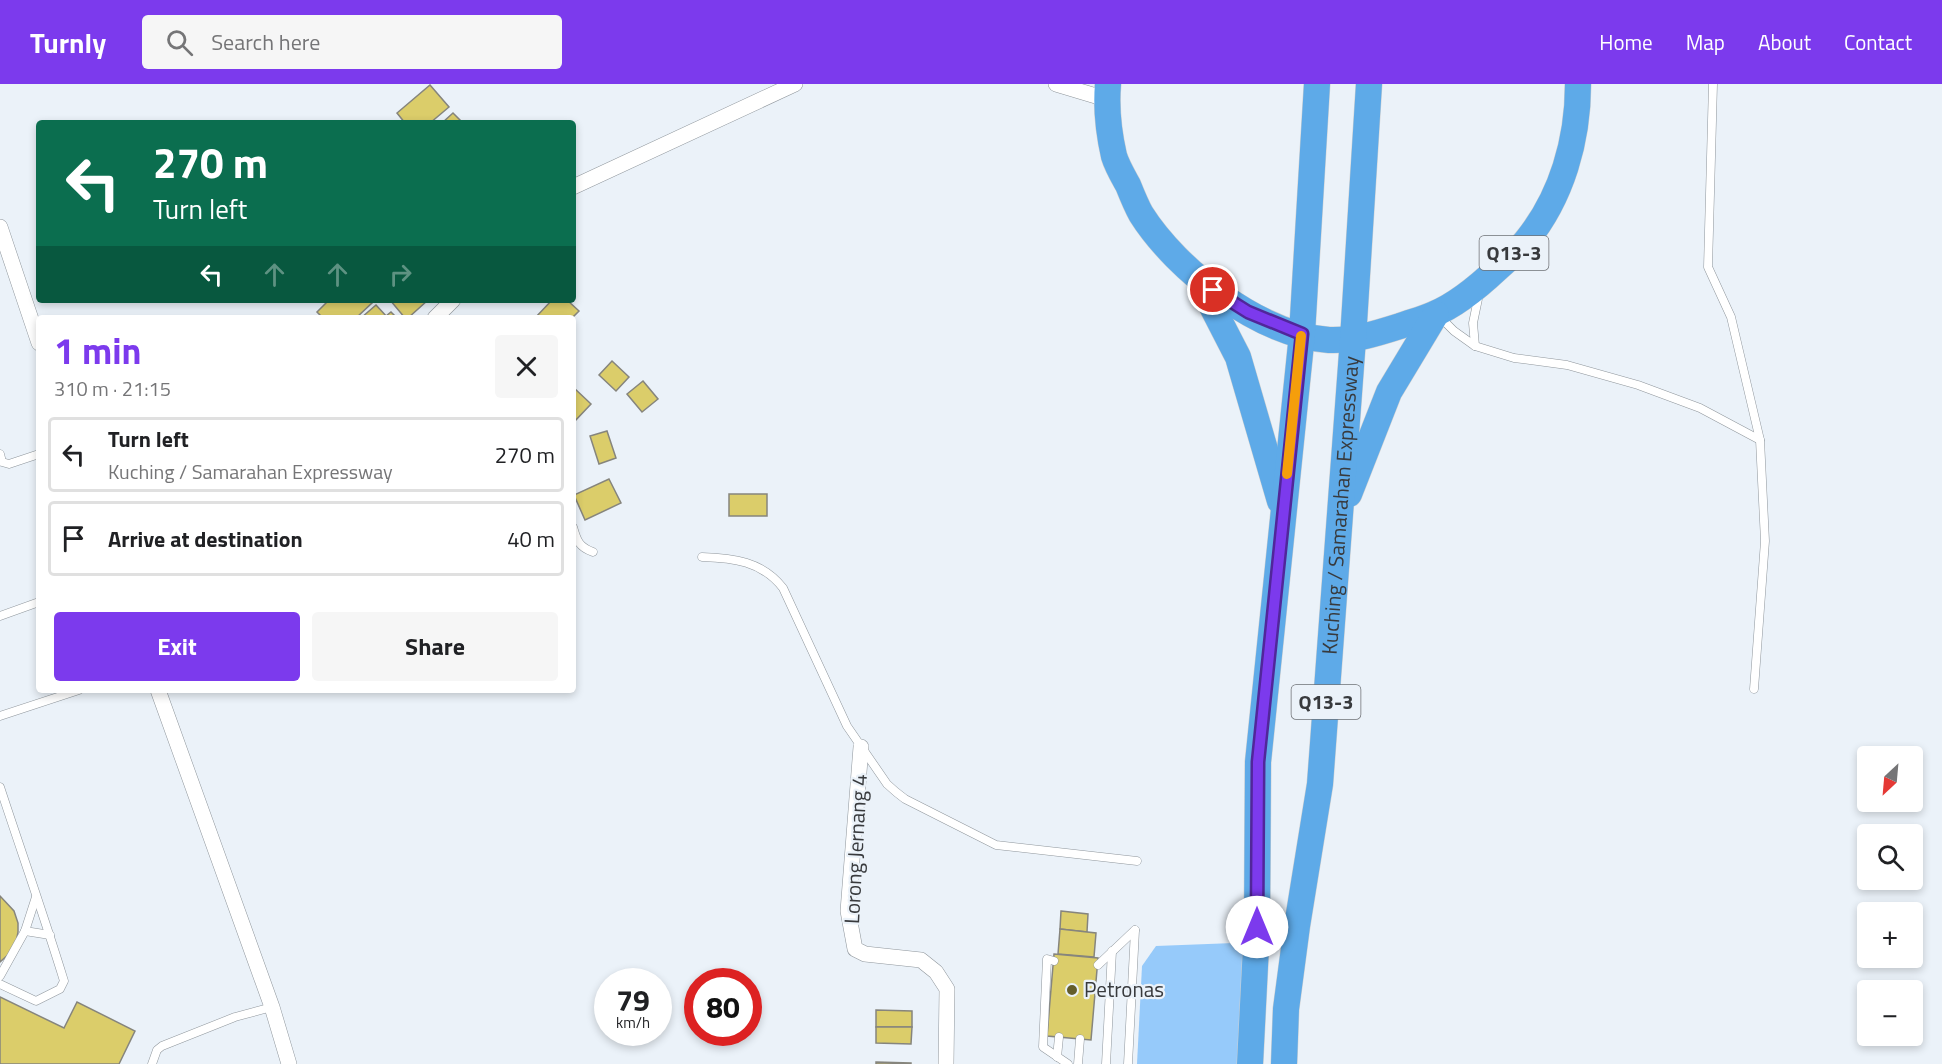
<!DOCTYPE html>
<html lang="en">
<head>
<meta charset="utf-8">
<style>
  body { margin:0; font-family:"Titillium Web",sans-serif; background:#f6f6f6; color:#202124; height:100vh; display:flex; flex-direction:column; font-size:22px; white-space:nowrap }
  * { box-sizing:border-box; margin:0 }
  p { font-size:20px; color:#757577 }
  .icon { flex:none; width:33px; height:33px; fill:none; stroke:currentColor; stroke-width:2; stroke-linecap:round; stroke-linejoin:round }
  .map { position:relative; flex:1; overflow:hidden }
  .panel { position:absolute; left:36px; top:231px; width:540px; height:378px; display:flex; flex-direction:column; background:#fff; border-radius:6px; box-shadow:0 3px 9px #0003 }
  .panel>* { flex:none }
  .hud { position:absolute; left:36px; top:36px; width:540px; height:183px; border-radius:6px; box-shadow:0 3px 9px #0003; background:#0b6e4f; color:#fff; overflow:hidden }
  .needle { width:39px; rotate:206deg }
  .controls { position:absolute; left:1857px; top:662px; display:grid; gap:12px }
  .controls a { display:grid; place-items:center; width:66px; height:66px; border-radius:6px; background:#fff; box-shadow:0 3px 9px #0003; font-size:30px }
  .speed { position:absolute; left:594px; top:884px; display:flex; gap:12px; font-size:30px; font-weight:700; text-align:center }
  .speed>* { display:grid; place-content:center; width:78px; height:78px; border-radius:50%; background:#fff; box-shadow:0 3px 9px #0003; line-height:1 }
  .speed small { font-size:15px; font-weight:400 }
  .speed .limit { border:9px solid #d22; background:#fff; color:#111 }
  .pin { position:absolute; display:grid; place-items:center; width:51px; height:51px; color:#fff; margin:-26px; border:3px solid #fff; border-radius:50%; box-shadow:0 2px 6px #0007 }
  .me { position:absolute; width:66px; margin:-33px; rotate:0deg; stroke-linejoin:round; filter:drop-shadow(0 0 4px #0008) }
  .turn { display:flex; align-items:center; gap:21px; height:126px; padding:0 18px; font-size:27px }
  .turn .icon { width:78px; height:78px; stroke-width:2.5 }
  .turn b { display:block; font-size:42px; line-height:51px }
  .lanes { display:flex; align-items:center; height:57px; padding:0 18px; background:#0003; justify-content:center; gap:30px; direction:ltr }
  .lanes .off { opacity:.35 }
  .round { display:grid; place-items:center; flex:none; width:63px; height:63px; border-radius:6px; background:#f6f6f6 }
  .headline { display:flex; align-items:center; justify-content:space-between; height:102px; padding:0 18px }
  h1 { font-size:36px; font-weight:700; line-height:45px; color:#7c3aed }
  .action { display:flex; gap:12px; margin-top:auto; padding:12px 18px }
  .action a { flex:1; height:69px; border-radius:6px; background:#7c3aed; color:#fff; font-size:24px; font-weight:700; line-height:69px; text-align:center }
  .action a+a { background:#f6f6f6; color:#202124 }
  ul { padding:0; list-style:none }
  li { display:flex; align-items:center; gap:18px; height:75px; margin:0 12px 9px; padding:0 6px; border:3px solid #e0e0e0; border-radius:6px }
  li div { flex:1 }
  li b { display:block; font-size:22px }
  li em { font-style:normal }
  header { display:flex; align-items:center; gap:36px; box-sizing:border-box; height:84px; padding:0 30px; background:#7c3aed; color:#fff }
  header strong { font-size:28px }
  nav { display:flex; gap:33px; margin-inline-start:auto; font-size:21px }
  .search { width:420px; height:54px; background:#f6f6f6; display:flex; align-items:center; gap:15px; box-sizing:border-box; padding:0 21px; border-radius:6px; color:#757577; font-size:22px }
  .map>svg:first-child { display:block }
  .green { fill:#96cafa }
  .building { fill:#dbcd6a; stroke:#86857d; stroke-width:1.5 }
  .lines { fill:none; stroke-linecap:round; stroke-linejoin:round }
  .service-casing { stroke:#8f969c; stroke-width:9 }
  .minor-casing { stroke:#8f969c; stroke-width:16 }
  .trunk-casing { stroke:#cfd0d0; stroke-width:27 }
  .service { stroke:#fff; stroke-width:8 }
  .minor { stroke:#fff; stroke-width:15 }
  .trunk { stroke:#5eaae8; stroke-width:26 }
  .route-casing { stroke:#51269a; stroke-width:15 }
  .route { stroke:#7c3aed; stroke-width:10 }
  .slow { stroke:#f59e0b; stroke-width:10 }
  .poi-dot { fill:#645d2a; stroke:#ebf2f9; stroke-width:2 }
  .labels { text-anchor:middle; stroke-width:4.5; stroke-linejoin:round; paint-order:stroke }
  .shield { fill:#ebf2f9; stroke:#6e7175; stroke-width:1.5 }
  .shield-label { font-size:20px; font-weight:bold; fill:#383a3d }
  .street-label { font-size:21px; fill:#383a3d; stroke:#ebf2f9 }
  .poi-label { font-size:21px; fill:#383a3d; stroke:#ebf2f9; text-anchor:start }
</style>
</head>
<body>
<header>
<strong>Turnly</strong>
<div class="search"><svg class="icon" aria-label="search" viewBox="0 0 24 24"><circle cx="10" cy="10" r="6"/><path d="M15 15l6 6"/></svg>Search here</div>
<nav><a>Home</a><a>Map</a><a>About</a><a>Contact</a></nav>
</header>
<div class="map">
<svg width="1942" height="980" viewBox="0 0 1942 980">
  <rect width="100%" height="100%" fill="#ebf2f9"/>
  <path class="green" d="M1234 859 1243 868 1239 980H1137L1142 882 1156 862Z"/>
  <g class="building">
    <path d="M430 1 449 23 430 39H405L397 29Z"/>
    <path d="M453 29 463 39H442Z"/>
    <path d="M329 216H370L373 218 356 234H323L317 228Z"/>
    <path d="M390 216H428L408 234H405Z"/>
    <path d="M552 216H567L579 227 572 234H535Z"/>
    <path d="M376 221 388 234H361Z"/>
    <path d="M391 228 397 234H388L386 232Z"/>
    <path d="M612 277 629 293 616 307 599 291Z"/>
    <path d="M643 297 658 315 642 328 627 310Z"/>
    <path d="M573 303 591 320 573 339Z"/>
    <path d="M607 347 616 374 599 380 590 352Z"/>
    <path d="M609 395 621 419 585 436 574 411Z"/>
    <rect x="729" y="410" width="38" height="22"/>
    <path d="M0 812 14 827 18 839V848L16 859 10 869 0 878Z"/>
    <path d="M1061 827 1088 830 1087 848 1060 845Z"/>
    <path d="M1060 845 1096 849 1094 873 1058 870Z"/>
    <path d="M1054 870 1098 874 1091 956 1047 952Z"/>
    <path d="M0 913 64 944 77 918 135 947 119 980H0Z"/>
    <path d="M876 926 912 927V943H876Z"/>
    <path d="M876 943H912L911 960 876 959Z"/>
    <path d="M876 978 911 979V980H876Z"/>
  </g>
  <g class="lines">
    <g class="service-casing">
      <g id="service">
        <path d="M1713 0 1708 183 1731 233 1760 356 1765 457 1754 605"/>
        <path d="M1439 232 1454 247 1475 262 1514 274 1567 281 1638 301 1700 324 1760 356"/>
        <path d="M1475 262 1473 239 1479 210"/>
        <path d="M0 370 2 378 9 380 39 370"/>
        <path d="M573 443C577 457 579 463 593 468"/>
        <path d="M702 473C733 474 762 477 783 504L847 642 887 700 896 708 905 715 996 761 1137 777"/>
        <path d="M0 532 39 518"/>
        <path d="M0 632 79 606"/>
        <path d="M0 703C21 767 44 832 64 897L60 905 36 917 0 900"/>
        <path d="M25 847 36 813"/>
        <path d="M1054 877 1047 875 1043 963 1068 980"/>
        <path d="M1098 881 1135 846"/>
        <path d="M0 892 25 847 50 851"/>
        <path d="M1057 973 1059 953"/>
        <path d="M152 980 157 966 162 962 235 933 272 923"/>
        <path d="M1078 980 1080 955"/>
        <path d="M1106 980 1112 867"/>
        <path d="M1128 980 1135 846"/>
      </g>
    </g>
    <g class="minor-casing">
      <g id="minor">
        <path d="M1056 0 1106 15"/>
        <path d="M573 103 795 0"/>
        <path d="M0 143 39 259"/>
        <path d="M435 234 453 216"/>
        <path d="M158 606 272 923 289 980"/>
        <path d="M861 663 848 827 855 865 865 870 921 876 936 888 947 905 946 980"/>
      </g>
    </g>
    <g class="trunk-casing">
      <g id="trunk">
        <path d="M1108 0C1106 23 1109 50 1114 72 1117 82 1123 92 1128 101 1132 111 1136 121 1141 130 1177 187 1260 251 1329 256 1353 257 1378 249 1400 242 1411 238 1423 235 1434 230 1456 221 1480 201 1497 185 1507 176 1518 167 1526 157 1562 113 1578 56 1578 0"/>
        <path d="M1201 201 1238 273 1280 417"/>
        <path d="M1349 410 1389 308 1436 230"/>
        <path d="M1250 980 1257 843 1258 678 1302 250 1317 0"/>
        <path id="s1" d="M1284 980 1286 925 1297 842 1320 700 1353 255 1369 0"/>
      </g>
    </g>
    <use href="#service" class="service"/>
    <use href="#minor" class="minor"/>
    <use href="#trunk" class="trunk"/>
  </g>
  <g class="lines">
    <g class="route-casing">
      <path id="route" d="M1213 206 1248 228 1302 250 1258 678 1257 843"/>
    </g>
    <use href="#route" class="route"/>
    <path class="slow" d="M1287 390 1301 252"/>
  </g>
  <circle class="poi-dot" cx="1072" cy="906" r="6"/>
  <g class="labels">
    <g class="shield">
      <rect x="1479.5" y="152" width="69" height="34" rx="4.5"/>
      <rect x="1291.5" y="601" width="69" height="34" rx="4.5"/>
    </g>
    <g class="shield-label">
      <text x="1514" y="176">Q13-3</text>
      <text x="1326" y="625">Q13-3</text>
    </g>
    <g class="street-label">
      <text dy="7" stroke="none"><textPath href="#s1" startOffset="562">Kuching / Samarahan Expressway</textPath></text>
      <text transform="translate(856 765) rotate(-87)" y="7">Lorong Jernang 4</text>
    </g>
    <g class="poi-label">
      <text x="1084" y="913">Petronas</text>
    </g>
  </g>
</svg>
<div class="controls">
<a><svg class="needle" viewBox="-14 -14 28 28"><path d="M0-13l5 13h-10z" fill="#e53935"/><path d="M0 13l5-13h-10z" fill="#757577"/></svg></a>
<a><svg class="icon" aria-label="search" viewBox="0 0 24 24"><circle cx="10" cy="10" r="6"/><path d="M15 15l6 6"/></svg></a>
<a>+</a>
<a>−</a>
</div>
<div class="speed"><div>79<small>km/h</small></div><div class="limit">80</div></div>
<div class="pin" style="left:1213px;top:206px;background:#d93025"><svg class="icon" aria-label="arrive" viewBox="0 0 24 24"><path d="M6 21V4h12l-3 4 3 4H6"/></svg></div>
<svg class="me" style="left:1257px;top:843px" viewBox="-20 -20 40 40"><circle r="19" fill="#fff"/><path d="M0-13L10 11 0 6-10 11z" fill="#7c3aed"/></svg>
<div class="hud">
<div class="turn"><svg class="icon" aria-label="left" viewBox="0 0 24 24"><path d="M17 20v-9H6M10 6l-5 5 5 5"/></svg><div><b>270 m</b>Turn left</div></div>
<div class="lanes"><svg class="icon" aria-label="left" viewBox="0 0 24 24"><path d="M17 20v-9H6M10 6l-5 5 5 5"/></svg><svg class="icon off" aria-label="ahead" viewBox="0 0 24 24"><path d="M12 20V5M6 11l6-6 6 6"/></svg><svg class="icon off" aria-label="ahead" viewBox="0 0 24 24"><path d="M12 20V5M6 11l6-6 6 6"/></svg><svg class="icon off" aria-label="right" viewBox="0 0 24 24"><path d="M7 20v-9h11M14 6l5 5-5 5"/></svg></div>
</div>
<section class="panel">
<div class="headline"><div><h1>1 min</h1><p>310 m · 21:15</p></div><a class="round"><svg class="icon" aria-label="close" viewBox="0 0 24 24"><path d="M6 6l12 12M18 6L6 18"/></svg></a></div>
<ul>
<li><svg class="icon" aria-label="left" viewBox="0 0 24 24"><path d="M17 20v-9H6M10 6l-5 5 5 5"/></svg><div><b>Turn left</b><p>Kuching / Samarahan Expressway</p></div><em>270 m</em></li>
<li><svg class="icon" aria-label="arrive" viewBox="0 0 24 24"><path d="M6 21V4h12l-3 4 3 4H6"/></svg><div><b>Arrive at destination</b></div><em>40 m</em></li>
</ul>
<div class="action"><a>Exit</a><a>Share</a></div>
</section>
</div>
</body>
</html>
